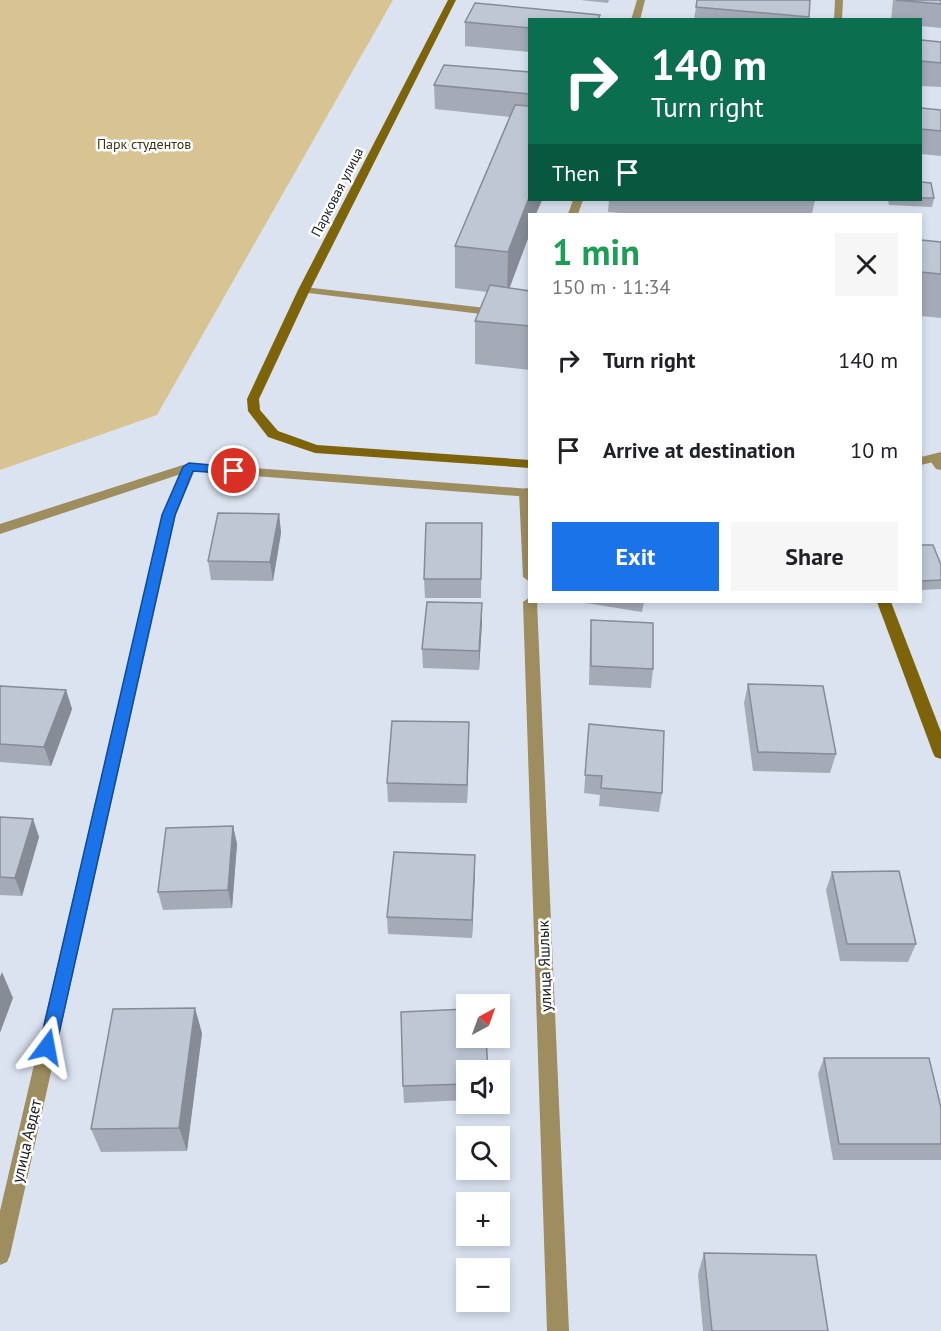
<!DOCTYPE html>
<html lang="en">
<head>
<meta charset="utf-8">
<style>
  body { margin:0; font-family:"PT Sans",sans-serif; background:#f6f6f6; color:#202124; height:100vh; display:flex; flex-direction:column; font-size:22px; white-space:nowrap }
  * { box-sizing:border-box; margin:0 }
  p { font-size:20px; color:#757577 }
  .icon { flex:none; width:33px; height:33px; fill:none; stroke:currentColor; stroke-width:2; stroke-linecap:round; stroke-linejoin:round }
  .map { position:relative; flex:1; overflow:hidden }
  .panel { position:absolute; left:528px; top:213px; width:394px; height:390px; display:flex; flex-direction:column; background:#fff; border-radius:0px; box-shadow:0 3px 9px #0003 }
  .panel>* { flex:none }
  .guide { position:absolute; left:528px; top:18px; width:394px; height:183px; border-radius:0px; box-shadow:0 3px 9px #0003; background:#0b6e4f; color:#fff; overflow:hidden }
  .needle { width:39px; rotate:41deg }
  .tools { position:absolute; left:456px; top:994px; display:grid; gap:12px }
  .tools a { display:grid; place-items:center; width:54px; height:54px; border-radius:0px; background:#fff; box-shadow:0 3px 9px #0003; font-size:30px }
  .pin { position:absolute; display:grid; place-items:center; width:51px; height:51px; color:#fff; margin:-26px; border:3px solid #fff; border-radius:50%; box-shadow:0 2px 6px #0007 }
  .me { position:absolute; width:66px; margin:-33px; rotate:13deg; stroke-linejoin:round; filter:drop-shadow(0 0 4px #0008) }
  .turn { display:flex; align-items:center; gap:21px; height:126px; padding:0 24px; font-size:27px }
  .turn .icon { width:78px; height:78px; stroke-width:2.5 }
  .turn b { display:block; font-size:42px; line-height:51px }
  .then { display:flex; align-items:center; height:57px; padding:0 24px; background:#0003; gap:12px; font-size:22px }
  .round { display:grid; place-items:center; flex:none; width:63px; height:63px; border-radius:0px; background:#f6f6f6 }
  .head { display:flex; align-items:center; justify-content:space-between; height:102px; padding:0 24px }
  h1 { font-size:36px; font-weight:700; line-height:45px; color:#1e9e55 }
  .primary-button { display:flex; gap:12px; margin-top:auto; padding:12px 24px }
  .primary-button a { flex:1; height:69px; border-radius:0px; background:#1a73e8; color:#fff; font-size:24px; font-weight:700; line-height:69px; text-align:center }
  .primary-button a+a { background:#f6f6f6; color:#202124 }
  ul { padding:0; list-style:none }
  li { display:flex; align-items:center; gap:18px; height:90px; padding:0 24px }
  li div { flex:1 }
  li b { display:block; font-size:22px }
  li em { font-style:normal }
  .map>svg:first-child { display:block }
  .green { fill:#d7c492 }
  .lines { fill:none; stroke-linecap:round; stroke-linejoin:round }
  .lane { fill:#9e8d5e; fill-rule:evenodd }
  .street { fill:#9e8d5e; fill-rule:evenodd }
  .secondary { fill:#7d6309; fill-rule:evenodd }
  .wall { fill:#a4abb7 }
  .shaded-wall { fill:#868b95 }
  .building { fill:#bfc7d5; stroke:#868b95; stroke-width:1.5 }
  .route { fill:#1a73e8; stroke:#114b97; stroke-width:1.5 }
  .labels { text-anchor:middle; stroke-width:5; stroke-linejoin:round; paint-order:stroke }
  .far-park-label { font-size:14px; fill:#3f3417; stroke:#fff }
  .far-street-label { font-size:14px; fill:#181b20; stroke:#fff }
  .street-label { font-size:16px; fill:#181b20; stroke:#fff }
</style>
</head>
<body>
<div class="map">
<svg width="941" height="1331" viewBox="0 0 941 1331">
  <rect width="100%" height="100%" fill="#dbe3f1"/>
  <path class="green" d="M0 0H393L157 415 0 470Z"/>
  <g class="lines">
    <g class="lane">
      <path d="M637 0H645L640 20H631Z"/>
      <path d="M835 0H843L842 20H834Z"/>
      <path d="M573 200H583L578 214H568Z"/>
      <path d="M304 287 530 313V320L300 292 298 290Z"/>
      <path d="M934 454 941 458V470L936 469 928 458Z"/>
      <path d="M189 463 530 489V497L190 471 0 534V524Z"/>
    </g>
    <g class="street">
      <path d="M941 452V460L921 465V457Z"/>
      <path d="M189 463 196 467 176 515 10 1255 7 1262 0 1265V1211L162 515 182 467Z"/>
      <path d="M526 488 530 489V582L523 577 519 492Z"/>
      <path d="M530 597V602H537L569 1331H547L523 602Z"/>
    </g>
    <g class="secondary">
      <path d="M448 0H456L310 290 259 399 260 410 278 431 317 445 530 460V468L315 453 268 437 248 411 247 399 298 290Z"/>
      <path d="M877 602H891L941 732V759L935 757 933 753Z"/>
    </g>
  </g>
  <g class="wall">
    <path d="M580 0H609L608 3Z"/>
    <path d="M810 0 808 20H694L696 7Z"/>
    <path d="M893 0H941V28L921 26V20H891Z"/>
    <path d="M600 15 599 20H530V52L465 46V22Z"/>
    <path d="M921 40 941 42V87L921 86Z"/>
    <path d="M530 72V200H542L536 214H530V233L509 288 530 291V370L475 364V321L487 292 455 288V246L510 117 435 109 434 85Z"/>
    <path d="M921 108 941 110V156L921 154Z"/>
    <path d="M921 182 934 198 932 207 889 205 888 200H921Z"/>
    <path d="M609 200H815L812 214H635L608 212Z"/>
    <path d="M921 240 941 242V318L921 316Z"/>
    <path d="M279 514 281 533 273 581 211 580 208 561Z"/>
    <path d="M482 523 481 598H425L424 579Z"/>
    <path d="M921 545 941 565V589L921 590Z"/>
    <path d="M579 602H644L642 612Z"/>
    <path d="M591 620 653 669 651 688 589 685 590 639Z"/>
    <path d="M482 622 479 670 423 668 422 649Z"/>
    <path d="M748 684 836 754 830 773 753 771 744 703Z"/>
    <path d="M0 686 66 690 72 709 51 766 0 762Z"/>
    <path d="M469 722 467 803 388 802 387 783Z"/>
    <path d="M589 724 662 793 659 812 599 806 600 795 584 793Z"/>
    <path d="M0 817 33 819 39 837 22 896 0 895Z"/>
    <path d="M233 826 237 844 232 908 163 910 158 892Z"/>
    <path d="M475 855 472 938 388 934 387 917Z"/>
    <path d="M832 872 916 944 908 962 840 961 826 890Z"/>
    <path d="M202 1033 187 1151 101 1152 91 1129Z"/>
    <path d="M824 1058 941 1108V1160H833L818 1074Z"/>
    <path d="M466 1071V1100L404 1103 403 1086Z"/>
    <path d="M704 1253 828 1331H703L698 1274Z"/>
  </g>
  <g class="shaded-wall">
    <path d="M530 195V200H542L536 214H530V233L507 295 508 252Z"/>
    <path d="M279 514 281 533 273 581 270 562Z"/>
    <path d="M482 603V622L479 670V651Z"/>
    <path d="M66 690 72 709 51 766 44 747Z"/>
    <path d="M469 722V741L467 803V785Z"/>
    <path d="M33 819 39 837 22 896 15 878Z"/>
    <path d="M233 826 237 844 232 908 228 890Z"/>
    <path d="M475 855V874L472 938V920Z"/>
    <path d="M2 972 13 998 0 1033V977Z"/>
    <path d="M195 1008 202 1033 187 1151 179 1128Z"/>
  </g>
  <g class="building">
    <path d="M697 0H810L809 17 696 7Z"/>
    <path d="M896 0H941V4Z"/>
    <path d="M475 3 600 15 598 20H530V28L465 22Z"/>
    <path d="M921 40 941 42V63L921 61Z"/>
    <path d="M444 65 530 72V94L434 85Z"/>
    <path d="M515 105 530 106V195L508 252 455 246Z"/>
    <path d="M921 108 941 110V131L921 129Z"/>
    <path d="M921 182 931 183 934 198H921Z"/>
    <path d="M921 240 941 242V274L921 272Z"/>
    <path d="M490 285 530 291V326L475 321Z"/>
    <path d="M218 513 279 514 270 562 208 561Z"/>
    <path d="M426 523H482L481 579H424Z"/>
    <path d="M921 545H933L941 565V580L921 581Z"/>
    <path d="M427 602 482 603 479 651 422 649Z"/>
    <path d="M591 620 653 623V669L591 666Z"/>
    <path d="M748 684 823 686 836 754 758 752Z"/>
    <path d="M0 686 66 690 44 747 0 744Z"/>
    <path d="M392 721 469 722 467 785 387 783Z"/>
    <path d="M589 724 664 731 662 793 601 788 602 776 585 775Z"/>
    <path d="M0 817 33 819 15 878 0 877Z"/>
    <path d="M233 826 228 890 158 892 166 828Z"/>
    <path d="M394 852 475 855 472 920 387 917Z"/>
    <path d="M899 871 916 944H847L832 872Z"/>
    <path d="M195 1008 179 1128 91 1129 113 1009Z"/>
    <path d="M466 1009V1038H486L488 1071H466V1084L403 1086 401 1012Z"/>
    <path d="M824 1058H929L941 1108V1144H839Z"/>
    <path d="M704 1253 816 1255 828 1331H712Z"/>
  </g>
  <path class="route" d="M189 463 234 467 240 471 234 474 193 471 175 515 56 1047 53 1053 47 1055 41 1053 39 1047 162 515 183 467Z"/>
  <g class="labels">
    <g class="far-park-label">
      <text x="144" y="149">Парк студентов</text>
    </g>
    <g class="far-street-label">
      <text transform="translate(337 192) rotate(-63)" y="5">Парковая улица</text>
    </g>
    <g class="street-label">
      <text transform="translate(544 966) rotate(-92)" y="6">улица Яшлык</text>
      <text transform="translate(26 1141) rotate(-77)" y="6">улица Авдет</text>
    </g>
  </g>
</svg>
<div class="tools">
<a><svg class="needle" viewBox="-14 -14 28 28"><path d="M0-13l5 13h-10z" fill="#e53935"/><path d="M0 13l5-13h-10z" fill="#757577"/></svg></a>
<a><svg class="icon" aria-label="sound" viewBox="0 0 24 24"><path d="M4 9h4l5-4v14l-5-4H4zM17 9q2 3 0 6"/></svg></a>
<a><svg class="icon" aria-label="search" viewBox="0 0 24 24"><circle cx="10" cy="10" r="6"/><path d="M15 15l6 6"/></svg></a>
<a>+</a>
<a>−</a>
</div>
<div class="pin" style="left:234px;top:471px;background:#d93025"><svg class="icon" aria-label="arrive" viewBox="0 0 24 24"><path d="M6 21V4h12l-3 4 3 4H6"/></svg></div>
<svg class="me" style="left:47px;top:1047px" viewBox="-20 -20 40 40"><path d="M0-17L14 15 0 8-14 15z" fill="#1a73e8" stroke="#fff" stroke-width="4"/></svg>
<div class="guide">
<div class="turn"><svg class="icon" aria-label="right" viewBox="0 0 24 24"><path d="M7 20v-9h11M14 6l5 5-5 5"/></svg><div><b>140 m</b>Turn right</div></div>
<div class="then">Then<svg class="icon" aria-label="arrive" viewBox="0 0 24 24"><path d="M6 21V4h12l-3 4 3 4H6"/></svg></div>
</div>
<section class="panel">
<div class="head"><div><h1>1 min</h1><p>150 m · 11:34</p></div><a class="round"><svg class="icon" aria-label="close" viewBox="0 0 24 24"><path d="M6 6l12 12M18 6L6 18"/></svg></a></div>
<ul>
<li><svg class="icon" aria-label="right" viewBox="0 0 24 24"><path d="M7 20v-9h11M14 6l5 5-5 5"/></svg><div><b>Turn right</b></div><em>140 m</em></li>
<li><svg class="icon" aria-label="arrive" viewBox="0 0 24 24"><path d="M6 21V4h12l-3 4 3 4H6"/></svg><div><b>Arrive at destination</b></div><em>10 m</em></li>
</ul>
<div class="primary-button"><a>Exit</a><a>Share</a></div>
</section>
</div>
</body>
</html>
